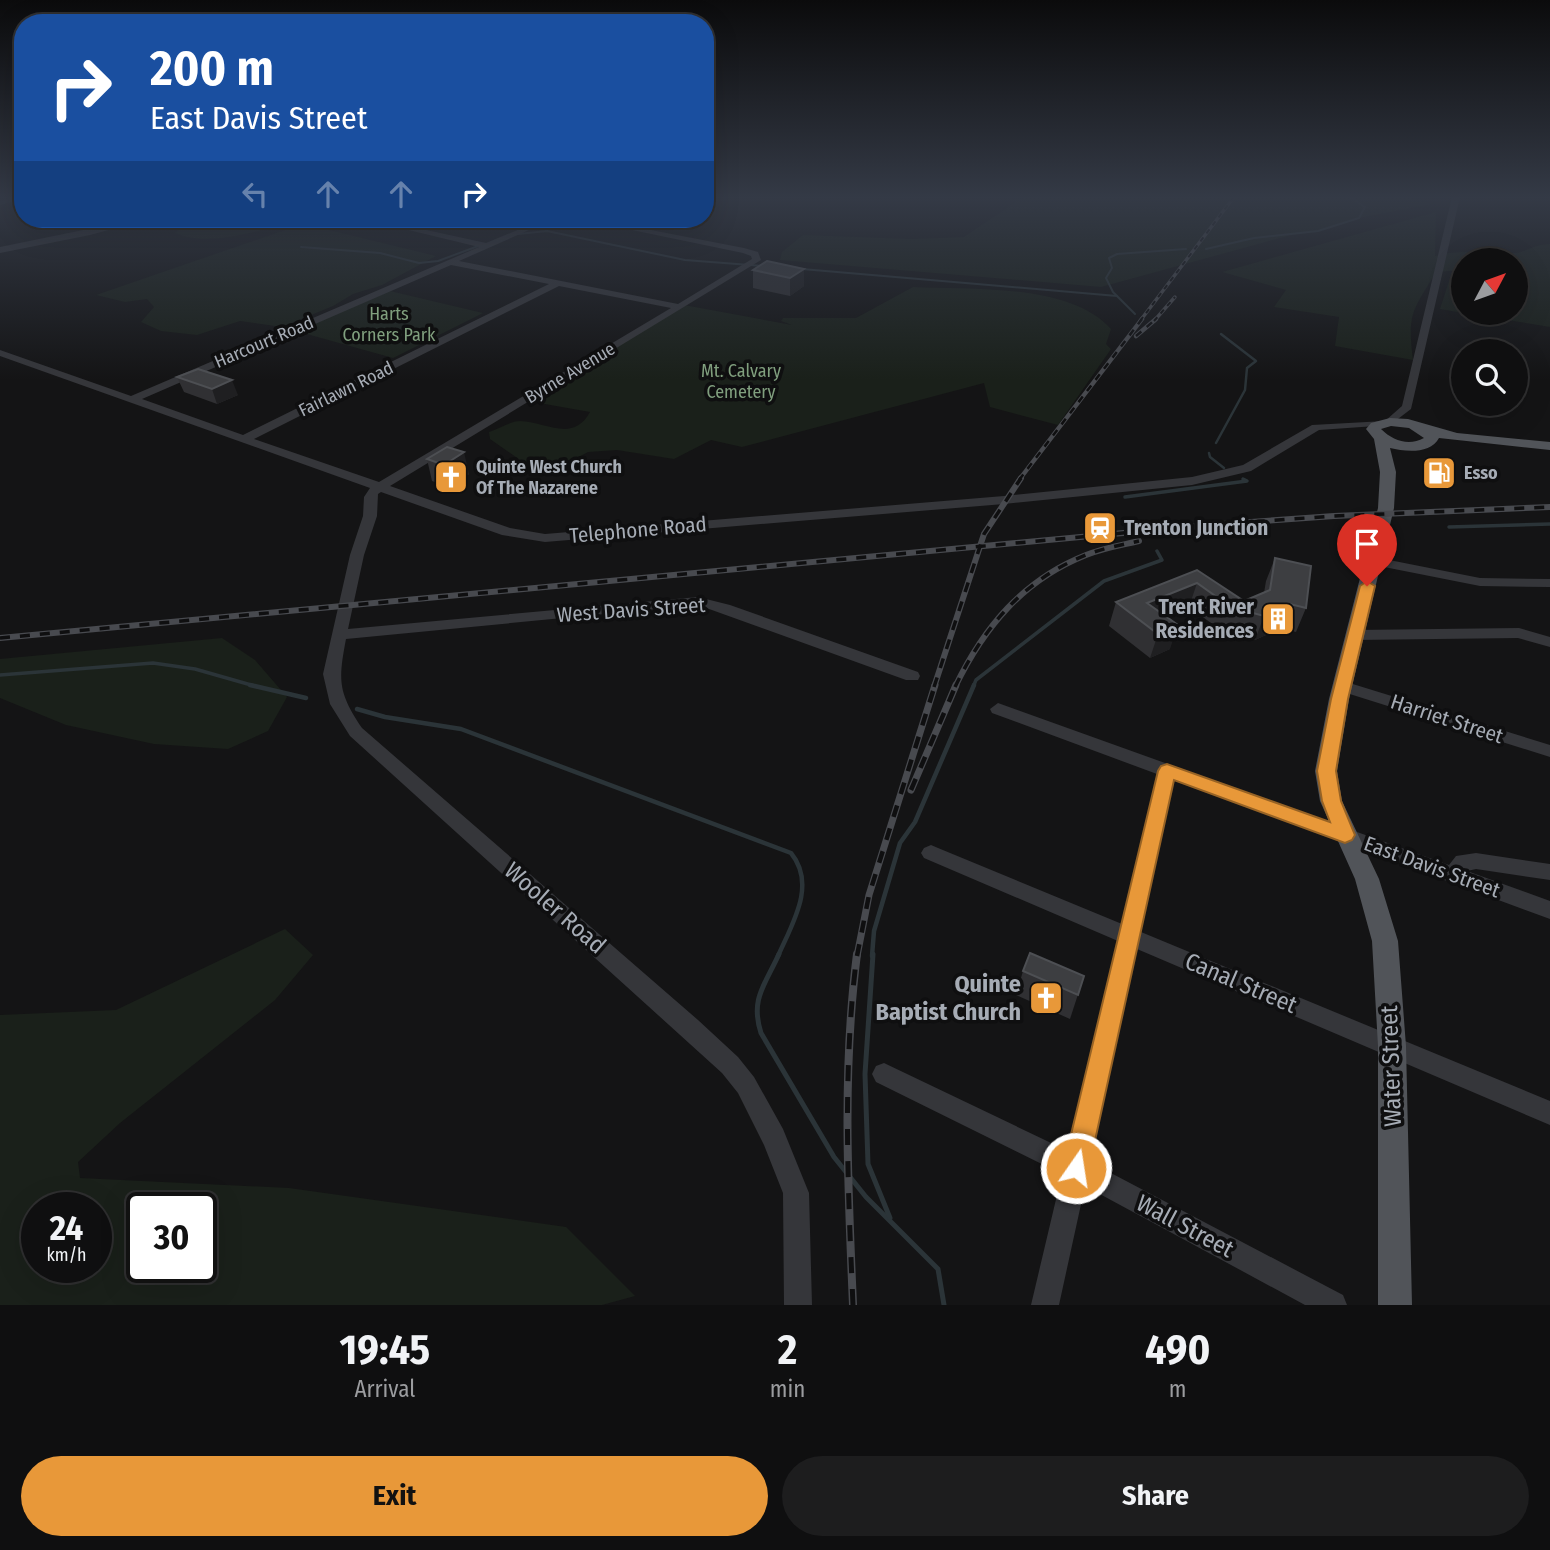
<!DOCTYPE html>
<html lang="en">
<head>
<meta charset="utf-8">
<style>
  body { margin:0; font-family:"Fira Sans Condensed",sans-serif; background:#1d1d1e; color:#f1f3f6; height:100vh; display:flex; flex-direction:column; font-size:26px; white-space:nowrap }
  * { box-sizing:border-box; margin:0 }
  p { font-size:23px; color:#9b9c9f }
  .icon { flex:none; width:38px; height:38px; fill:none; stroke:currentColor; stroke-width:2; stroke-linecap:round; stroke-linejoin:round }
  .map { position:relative; height:1305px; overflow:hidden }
  .drawer { display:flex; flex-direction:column; background:#0f0f10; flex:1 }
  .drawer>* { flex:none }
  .guide { position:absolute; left:14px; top:14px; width:700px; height:214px; border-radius:28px; box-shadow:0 7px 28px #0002,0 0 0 2px #2f2f30; background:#1a4fa0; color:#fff; overflow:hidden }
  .needle { width:46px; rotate:49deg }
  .buttons { position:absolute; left:1451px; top:248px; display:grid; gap:14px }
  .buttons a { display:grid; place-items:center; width:77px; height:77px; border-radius:50%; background:#0f0f10; box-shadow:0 7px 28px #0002,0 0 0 2px #2f2f30; font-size:35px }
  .speed { position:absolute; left:21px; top:1192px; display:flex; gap:14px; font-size:35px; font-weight:700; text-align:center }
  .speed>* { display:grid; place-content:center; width:91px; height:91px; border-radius:50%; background:#0f0f10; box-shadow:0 7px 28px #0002,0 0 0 2px #2f2f30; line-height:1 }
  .speed small { font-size:18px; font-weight:400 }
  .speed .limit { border:4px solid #111; border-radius:10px; background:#fff; color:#111 }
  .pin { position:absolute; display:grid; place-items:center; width:60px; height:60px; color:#fff; margin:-72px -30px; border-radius:50% 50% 50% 0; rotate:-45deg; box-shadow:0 0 7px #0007 }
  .pin .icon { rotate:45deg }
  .me { position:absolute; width:77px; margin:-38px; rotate:13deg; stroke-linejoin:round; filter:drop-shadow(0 0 5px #0008) }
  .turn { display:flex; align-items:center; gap:24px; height:147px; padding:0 21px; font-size:32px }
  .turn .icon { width:91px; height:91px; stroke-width:2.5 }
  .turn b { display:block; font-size:49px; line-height:60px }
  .lanes { display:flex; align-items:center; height:66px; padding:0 21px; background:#0003; justify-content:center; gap:35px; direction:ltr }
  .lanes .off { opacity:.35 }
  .eta { display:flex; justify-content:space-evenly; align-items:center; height:119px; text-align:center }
  .eta b { font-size:42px; font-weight:700; line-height:49px }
  .button { display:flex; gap:14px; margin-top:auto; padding:14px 21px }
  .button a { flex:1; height:80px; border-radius:42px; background:#e89839; color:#111; font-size:28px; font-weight:700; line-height:80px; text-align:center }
  .button a+a { background:#1d1d1e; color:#f1f3f6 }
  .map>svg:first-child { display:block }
  .green { fill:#1a201a; fill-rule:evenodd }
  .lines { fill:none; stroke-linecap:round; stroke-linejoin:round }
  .stream-far4 { stroke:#2b3438; stroke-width:2 }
  .stream-far3 { stroke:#2b3438; stroke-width:2.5 }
  .stream-far2 { stroke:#2b3438; stroke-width:3.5 }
  .stream-far1 { stroke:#2b3438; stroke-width:4.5 }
  .stream { stroke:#2b3438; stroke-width:5 }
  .minor { fill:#35363a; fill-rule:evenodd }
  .major { fill:#515459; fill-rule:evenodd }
  .rail-far4-casing { stroke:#484a4f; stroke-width:3.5 }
  .rail-far3-casing { stroke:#484a4f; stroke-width:4.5 }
  .rail-far2-casing { stroke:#484a4f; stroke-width:6 }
  .rail-far1-casing { stroke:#484a4f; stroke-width:7 }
  .rail-casing { stroke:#484a4f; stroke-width:8 }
  .rail-far4 { stroke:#0f0f10; stroke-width:2; stroke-dasharray:5; stroke-linecap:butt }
  .rail-far3 { stroke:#0f0f10; stroke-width:2.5; stroke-dasharray:7; stroke-linecap:butt }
  .rail-far2 { stroke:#0f0f10; stroke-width:3.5; stroke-dasharray:10; stroke-linecap:butt }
  .rail-far1 { stroke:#0f0f10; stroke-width:4.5; stroke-dasharray:12; stroke-linecap:butt }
  .rail { stroke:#0f0f10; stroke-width:5; stroke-dasharray:16; stroke-linecap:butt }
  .wall { fill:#303033 }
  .shaded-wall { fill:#1f1f21 }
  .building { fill:#3d3e41; stroke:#4d4f53; stroke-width:2 }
  .route { fill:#e89839; stroke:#976325; stroke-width:2 }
  .labels { text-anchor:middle; stroke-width:7; stroke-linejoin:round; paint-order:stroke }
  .far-park-label { font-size:18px; fill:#809f7e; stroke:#0f0f10 }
  .far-street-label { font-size:18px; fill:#a6acb5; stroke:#0f0f10 }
  .far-poi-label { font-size:18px; font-weight:bold; fill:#a6acb5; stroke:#0f0f10; text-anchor:start }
  .poi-label { font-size:21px; font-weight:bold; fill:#a6acb5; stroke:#0f0f10; text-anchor:start }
  .street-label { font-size:21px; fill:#a6acb5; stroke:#0f0f10 }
  .near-street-label { font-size:24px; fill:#a6acb5; stroke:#0f0f10 }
  .near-poi-label { font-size:24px; font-weight:bold; fill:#a6acb5; stroke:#0f0f10; text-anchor:end }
</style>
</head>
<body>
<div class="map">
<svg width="1550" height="1305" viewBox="0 0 1550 1305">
  <rect width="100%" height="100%" fill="#141415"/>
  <g class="green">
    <path d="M1023 197H1407L1432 204 1359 218 1318 231 1295 234 1101 287 780 260 782 252 803 235 911 239 964 237Z"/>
    <path d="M1436 212 1435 256C1464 248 1485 255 1513 253 1526 253 1533 244 1550 244V327L1465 313H1516V261H1463V270L1436 272C1413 311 1407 312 1413 360L1335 346 1339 317 1274 307 1286 290 1222 272Z"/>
    <path d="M200 219H251L278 226C246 234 206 246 175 233L184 225Z"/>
    <path d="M314 220H329L325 229 436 256 382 285 353 294 333 306 282 327 240 321 197 335 161 331 141 322 154 307 147 299 125 302 96 295Z"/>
    <path d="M1463 271V313L1440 309 1452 272Z"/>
    <path d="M913 287C972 290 1070 283 1111 329L1106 344 1111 349 1058 425 990 407 984 383 742 447 711 440 674 459 617 450 588 452 547 474 536 471 490 439 489 432C498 429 511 421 520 421 547 422 573 443 590 412L528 401 684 305 792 325 781 321 783 318H856Z"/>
    <path d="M390 291 483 313 393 358 296 331Z"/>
    <path d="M222 638 255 660 287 697 268 731 228 749 154 744 66 725 0 698V659Z"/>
    <path d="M285 929 313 955 275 1000 120 1123 78 1162 80 1178 289 1188 566 1227 635 1296 602 1305H0V1015L116 1010ZM37 1208H96V1267H37ZM142 1208H201V1267H142Z"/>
  </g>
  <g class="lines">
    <g class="stream-far4">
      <path d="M547 231 544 227 562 219"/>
      <path d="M518 234 547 231 685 260 763 266"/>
      <path d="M301 247 380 253 419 263 438 261 481 245"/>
      <path d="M1206 249 1254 238 1318 231 1359 218 1365 207 1350 197"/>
      <path d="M802 269 1117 296"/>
      <path d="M1135 314 1113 292 1106 278 1112 268 1109 258 1117 254 1186 249"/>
    </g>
    <g class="stream-far3">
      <path d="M1216 443 1245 390 1247 368 1256 361 1221 334"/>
      <path d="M1209 453 1210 457 1224 468"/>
    </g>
    <g class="stream-far2">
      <path d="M1125 497 1247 481 1243 479"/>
      <path d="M1449 527 1550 524"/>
      <path d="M0 675 153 663 195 669 258 687"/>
      <path d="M973 687 976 680 1104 581 1162 560 1157 551"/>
    </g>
    <g class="stream-far1">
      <path d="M250 685 306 698"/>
      <path d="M357 709 385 717 461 729 791 853C817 885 792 924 778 956"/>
      <path d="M872 956 874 931 900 843 915 822 974 685"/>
    </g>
    <g class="stream">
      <path d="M779 954C765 985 750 999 761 1033L834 1157 866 1197 938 1269 944 1305"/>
      <path d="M873 954 865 1074 868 1164 890 1218"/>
    </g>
    <g class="minor">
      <path d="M14 197H23V199L0 205V201Z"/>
      <path d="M1452 197H1460L1411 409 1390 425 1319 430 1251 471 1192 485 1004 504 545 542 502 535 381 492 378 494 377 516 364 555 348 629 698 597 730 605 918 672 920 676 918 680H906L698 605 346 639C338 681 338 692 362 728L698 1020 738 1057 754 1077 783 1129 809 1193 812 1305H784L783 1193 764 1145 738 1093 722 1073 350 736 330 704 323 674 350 555 363 516 364 497 370 488 0 356V350L131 396 479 247 363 219H376L486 243 544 219H554L459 261 678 304 752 259 751 256 743 253 579 219H594L744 248 758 252 761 260 390 486 510 528 545 534 1004 496 1192 477 1243 465 1312 425 1385 421 1402 406ZM451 265 549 284 243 435 142 399ZM559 286 671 308 379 482 254 439Z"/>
      <path d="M137 219H149L90 235 0 253V247Z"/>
      <path d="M1374 557 1480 578 1550 579V587L1480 586 1369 564 1367 561 1369 558Z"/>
      <path d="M1519 628 1550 637V647L1518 638 1355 640 1347 635 1355 630Z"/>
      <path d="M1343 681 1550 745V757L1337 690 1335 686 1337 682Z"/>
      <path d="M998 703 1449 865 1456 856 1476 853 1550 864V880L1476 869 1467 871 1550 901V919L1174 780 1141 932 1550 1101V1125L1137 949 1090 1162 1343 1295 1347 1305H1305L1085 1186 1059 1305H1031L1062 1174 876 1082 872 1074 876 1066 884 1063 1068 1151 1118 941 924 858 921 853 924 848 931 845 938 848 1122 924 1157 774 992 713 990 709Z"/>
    </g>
    <path class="major" d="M1390 418 1408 419 1457 433 1550 442V450L1439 438C1431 454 1406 452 1390 448L1396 472 1394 508 1349 699 1337 771 1342 801 1379 879 1398 941 1406 1046 1412 1305H1378V1046L1372 941 1355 879 1320 801 1315 771 1329 699 1378 508 1380 472 1374 439 1366 429 1371 423ZM1391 426 1409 428 1424 438C1409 446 1393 441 1381 429Z"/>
    <g class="rail-far4-casing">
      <g id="rail-far4">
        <path d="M1140 321 1234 197"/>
        <path d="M1154 321 1175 297"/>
      </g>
    </g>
    <g class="rail-far3-casing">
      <g id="rail-far3">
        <path d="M1136 336 1156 319"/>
        <path d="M1019 480 1142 319"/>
      </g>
    </g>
    <g class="rail-far2-casing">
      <g id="rail-far2">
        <path d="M0 638 1209 525 1334 516 1550 507"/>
        <path d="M934 687 984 534 1021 478"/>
        <path d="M955 687C984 627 1023 580 1086 555 1103 548 1122 545 1139 541"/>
      </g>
    </g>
    <g class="rail-far1-casing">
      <g id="rail-far1">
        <path d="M911 790 956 685"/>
        <path d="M857 956 869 895 935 685"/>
      </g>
    </g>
    <g class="rail-casing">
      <path id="rail" d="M853 1305C848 1188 842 1071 857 954"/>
    </g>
    <use href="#rail-far4" class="rail-far4"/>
    <use href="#rail-far3" class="rail-far3"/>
    <use href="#rail-far2" class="rail-far2"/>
    <use href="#rail-far1" class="rail-far1"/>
    <use href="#rail" class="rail"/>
  </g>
  <g class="wall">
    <path d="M804 269V286L790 296 753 288V270Z"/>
    <path d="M177 377 238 395 217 404 184 392Z"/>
    <path d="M427 459 469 474 449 487 432 481Z"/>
    <path d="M1275 558 1306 608 1296 632 1281 628 1255 640 1222 631 1189 607 1166 617 1170 649 1150 658 1109 626 1116 602 1197 570 1244 601 1264 593 1266 581Z"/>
    <path d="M1023 971 1084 976 1070 1019 1016 995Z"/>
  </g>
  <g class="shaded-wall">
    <path d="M804 269V286L790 296V278Z"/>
    <path d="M232 380 238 395 217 404 212 389Z"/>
    <path d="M464 452 469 474 449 487 444 465Z"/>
    <path d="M1197 583 1189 607 1146 625 1147 603Z"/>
    <path d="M1290 604 1281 628 1255 640 1264 616Z"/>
    <path d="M1178 625 1170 649 1150 658 1158 634Z"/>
  </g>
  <g class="building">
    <path d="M767 261 804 269 790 278 753 270Z"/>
    <path d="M198 369 232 380 212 389 177 377Z"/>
    <path d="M447 447 464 452 444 465 427 459Z"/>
    <path d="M1275 558 1311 566 1306 608 1290 604 1264 616 1231 607 1197 583 1147 603 1178 625 1158 634 1116 602 1197 570 1244 601 1270 590Z"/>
    <path d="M1030 953 1084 976 1078 995 1023 971Z"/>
  </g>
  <linearGradient id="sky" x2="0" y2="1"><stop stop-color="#0b0b0c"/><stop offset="0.52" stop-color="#343a46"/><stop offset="1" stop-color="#343a46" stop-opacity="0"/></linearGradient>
  <rect width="1550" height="380" fill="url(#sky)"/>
  <path class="route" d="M1367 581 1375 586 1348 699 1336 771 1341 801 1355 835 1352 840 1345 843 1174 780 1089 1168 1085 1177 1076 1181 1067 1177 1063 1168 1158 771 1161 766 1167 764 1330 822 1322 801 1317 771 1331 699 1360 586Z"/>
  <defs>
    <g id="fuel-square" transform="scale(1.75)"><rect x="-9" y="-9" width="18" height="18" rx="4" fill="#e89839" stroke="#0f0f10"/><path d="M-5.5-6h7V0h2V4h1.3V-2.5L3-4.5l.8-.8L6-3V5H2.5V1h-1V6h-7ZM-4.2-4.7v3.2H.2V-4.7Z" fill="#fff"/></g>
    <g id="church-square" transform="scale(1.75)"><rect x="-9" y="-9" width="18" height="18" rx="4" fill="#e89839" stroke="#0f0f10"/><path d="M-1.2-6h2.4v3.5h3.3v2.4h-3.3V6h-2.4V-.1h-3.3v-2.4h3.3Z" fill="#fff"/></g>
    <g id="station-square" transform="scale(1.75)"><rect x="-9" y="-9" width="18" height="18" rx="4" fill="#e89839" stroke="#0f0f10"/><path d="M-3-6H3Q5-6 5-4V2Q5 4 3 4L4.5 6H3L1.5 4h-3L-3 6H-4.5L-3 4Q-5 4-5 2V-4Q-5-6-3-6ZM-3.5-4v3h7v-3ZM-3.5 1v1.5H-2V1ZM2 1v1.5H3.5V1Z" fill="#fff"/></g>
    <g id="building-square" transform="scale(1.75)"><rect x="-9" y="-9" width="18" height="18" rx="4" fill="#e89839" stroke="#0f0f10"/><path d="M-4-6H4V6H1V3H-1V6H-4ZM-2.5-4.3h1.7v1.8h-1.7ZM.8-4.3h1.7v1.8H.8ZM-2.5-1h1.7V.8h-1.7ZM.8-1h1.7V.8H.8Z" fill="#fff"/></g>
  </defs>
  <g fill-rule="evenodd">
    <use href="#fuel-square" x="1439" y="473"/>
    <use href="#church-square" x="451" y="477"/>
    <use href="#station-square" x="1100" y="528"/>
    <use href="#building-square" x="1278" y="619"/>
    <use href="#church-square" x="1046" y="998"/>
  </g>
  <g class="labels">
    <g class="far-park-label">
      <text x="389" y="320">Harts<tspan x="389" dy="21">Corners Park</tspan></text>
      <text x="741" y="377">Mt. Calvary<tspan x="741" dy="21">Cemetery</tspan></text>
    </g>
    <g class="far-street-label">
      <text transform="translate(264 342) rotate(-23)" y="6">Harcourt Road</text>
      <text transform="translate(570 373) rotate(-31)" y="6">Byrne Avenue</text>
      <text transform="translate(346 389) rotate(-26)" y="6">Fairlawn Road</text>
    </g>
    <g class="far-poi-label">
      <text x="476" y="473">Quinte West Church<tspan x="476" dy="21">Of The Nazarene</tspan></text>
      <text x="1464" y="479">Esso</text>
    </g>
    <g class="poi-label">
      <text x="1124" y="535">Trenton Junction</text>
      <text x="1254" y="614" text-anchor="end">Trent River<tspan x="1254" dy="24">Residences</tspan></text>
    </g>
    <g class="street-label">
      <text transform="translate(638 530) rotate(-5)" y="7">Telephone Road</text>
      <text transform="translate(631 610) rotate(-4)" y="7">West Davis Street</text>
      <text transform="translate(1447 719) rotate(18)" y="7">Harriet Street</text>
      <text transform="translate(1432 867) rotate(20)" y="7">East Davis Street</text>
    </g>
    <g class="near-street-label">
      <text transform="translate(555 908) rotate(41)" y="8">Wooler Road</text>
      <text transform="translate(1241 983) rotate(23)" y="8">Canal Street</text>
      <text transform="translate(1391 1066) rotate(-92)" y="8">Water Street</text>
      <text transform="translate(1185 1226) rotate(28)" y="8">Wall Street</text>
    </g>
    <g class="near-poi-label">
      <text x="1021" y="992">Quinte<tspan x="1021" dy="28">Baptist Church</tspan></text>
    </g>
  </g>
</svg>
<div class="buttons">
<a><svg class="needle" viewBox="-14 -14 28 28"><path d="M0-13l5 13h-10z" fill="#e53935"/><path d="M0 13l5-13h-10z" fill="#9b9c9f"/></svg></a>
<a><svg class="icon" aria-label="search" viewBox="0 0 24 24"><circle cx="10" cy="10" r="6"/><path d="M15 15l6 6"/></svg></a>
</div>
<div class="speed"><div>24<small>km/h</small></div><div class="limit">30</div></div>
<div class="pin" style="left:1367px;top:586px;background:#d93025"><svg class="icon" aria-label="arrive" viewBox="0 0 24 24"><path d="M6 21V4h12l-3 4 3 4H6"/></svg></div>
<svg class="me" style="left:1076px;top:1168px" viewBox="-20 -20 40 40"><circle r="17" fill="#e89839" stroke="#fff" stroke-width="3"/><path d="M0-11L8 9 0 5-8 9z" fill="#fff"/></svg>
<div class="guide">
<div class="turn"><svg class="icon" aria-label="right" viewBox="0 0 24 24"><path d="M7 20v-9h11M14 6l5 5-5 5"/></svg><div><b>200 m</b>East Davis Street</div></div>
<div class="lanes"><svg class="icon off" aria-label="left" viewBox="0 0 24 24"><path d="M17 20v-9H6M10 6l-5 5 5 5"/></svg><svg class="icon off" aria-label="ahead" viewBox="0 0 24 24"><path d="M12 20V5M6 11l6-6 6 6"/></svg><svg class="icon off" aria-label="ahead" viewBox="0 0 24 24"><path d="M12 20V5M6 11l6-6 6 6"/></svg><svg class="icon" aria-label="right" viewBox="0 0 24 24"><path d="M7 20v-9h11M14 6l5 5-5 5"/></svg></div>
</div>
</div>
<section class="drawer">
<div class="eta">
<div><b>19:45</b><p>Arrival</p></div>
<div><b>2</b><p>min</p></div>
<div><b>490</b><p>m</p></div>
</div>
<div class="button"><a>Exit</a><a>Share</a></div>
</section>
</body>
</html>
